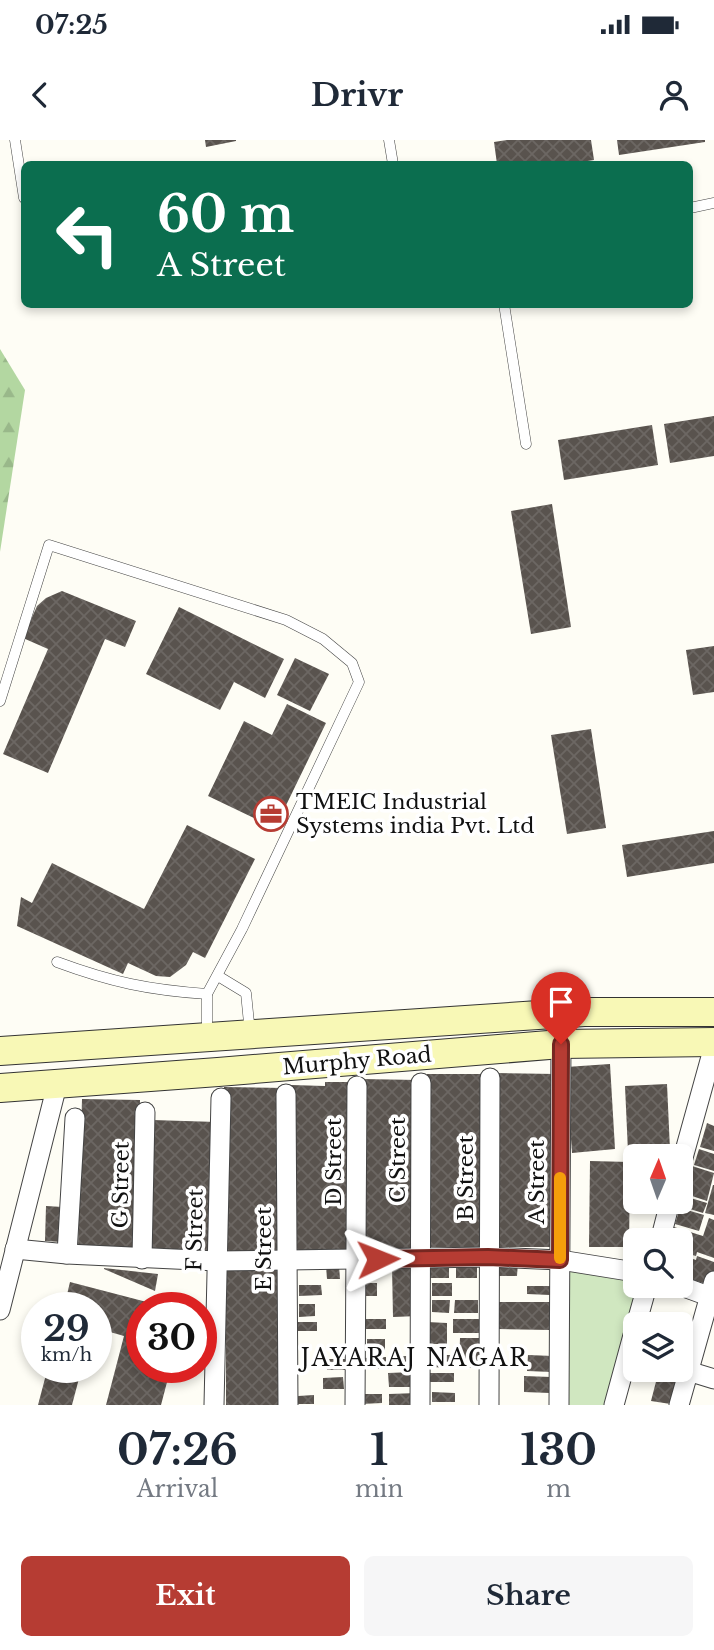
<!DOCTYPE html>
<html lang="en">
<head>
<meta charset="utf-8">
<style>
  body { margin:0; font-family:"Libre Baskerville",serif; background:#f6f6f7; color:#1f2937; height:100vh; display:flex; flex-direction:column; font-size:26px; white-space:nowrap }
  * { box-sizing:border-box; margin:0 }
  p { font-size:23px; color:#747a83 }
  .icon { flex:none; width:38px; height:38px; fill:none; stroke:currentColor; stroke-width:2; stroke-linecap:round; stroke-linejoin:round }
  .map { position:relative; height:1265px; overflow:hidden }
  .sheet { display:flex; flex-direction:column; background:#fff; flex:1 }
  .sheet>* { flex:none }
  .banner { position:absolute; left:21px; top:21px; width:672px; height:147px; border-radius:10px; box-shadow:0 4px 10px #0003; background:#0b6e4f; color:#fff; overflow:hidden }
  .needle { width:46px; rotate:2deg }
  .fabs { position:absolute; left:623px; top:1004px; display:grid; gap:14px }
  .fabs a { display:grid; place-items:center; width:70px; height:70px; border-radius:10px; background:#fff; box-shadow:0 4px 10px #0003; font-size:35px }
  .speed { position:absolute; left:21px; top:1152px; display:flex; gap:14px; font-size:35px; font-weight:700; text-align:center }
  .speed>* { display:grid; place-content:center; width:91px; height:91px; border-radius:50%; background:#fff; box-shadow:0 4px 10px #0003; line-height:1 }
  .speed small { font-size:18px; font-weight:400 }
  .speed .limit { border:10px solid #d22; background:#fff; color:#111 }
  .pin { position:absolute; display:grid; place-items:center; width:60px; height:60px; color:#fff; margin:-72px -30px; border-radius:50% 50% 50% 0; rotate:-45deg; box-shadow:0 0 7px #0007 }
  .pin .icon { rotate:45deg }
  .me { position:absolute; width:77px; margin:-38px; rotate:88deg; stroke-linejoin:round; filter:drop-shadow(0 0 5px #0008) }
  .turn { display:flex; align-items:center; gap:24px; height:147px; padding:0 21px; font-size:32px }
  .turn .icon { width:91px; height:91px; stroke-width:2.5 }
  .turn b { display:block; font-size:49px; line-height:60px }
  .eta { display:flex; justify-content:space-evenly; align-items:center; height:119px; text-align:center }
  .eta b { font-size:42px; font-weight:700; line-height:49px }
  .cta { display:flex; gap:14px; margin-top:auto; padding:14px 21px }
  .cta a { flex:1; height:80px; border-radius:10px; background:#b63c33; color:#fff; font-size:28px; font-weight:700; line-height:80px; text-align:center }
  .cta a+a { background:#f6f6f7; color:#1f2937 }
  .status { display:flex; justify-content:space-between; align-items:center; height:49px; padding:0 35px; background:#fff; direction:ltr }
  .status svg { height:19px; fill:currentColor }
  header { display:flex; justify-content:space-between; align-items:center; height:91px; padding:0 21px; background:#fff; font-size:32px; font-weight:700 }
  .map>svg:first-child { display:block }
  .green { fill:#d0e7c0 }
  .forest { fill:url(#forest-firs) }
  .building { fill:url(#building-cross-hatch) }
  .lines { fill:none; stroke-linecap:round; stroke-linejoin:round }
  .service-casing { stroke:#444; stroke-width:11 }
  .minor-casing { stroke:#444; stroke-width:21 }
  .secondary-casing { stroke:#333; stroke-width:30 }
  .service { stroke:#fff; stroke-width:10 }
  .minor { stroke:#fff; stroke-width:19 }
  .secondary { stroke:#f8f8b6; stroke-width:28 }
  .route-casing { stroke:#762721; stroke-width:18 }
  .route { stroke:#b63c33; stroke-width:12 }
  .slow { stroke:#f59e0b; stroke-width:12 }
  .labels { text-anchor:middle; stroke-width:7; stroke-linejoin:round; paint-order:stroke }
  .poi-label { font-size:21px; fill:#111; stroke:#fff; text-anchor:start }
  .street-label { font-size:21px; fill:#111; stroke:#fff }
  .neighbourhood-label { font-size:23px; letter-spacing:2px; fill:#111; stroke:#fff }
</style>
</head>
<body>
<div class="status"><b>07:25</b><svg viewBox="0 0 49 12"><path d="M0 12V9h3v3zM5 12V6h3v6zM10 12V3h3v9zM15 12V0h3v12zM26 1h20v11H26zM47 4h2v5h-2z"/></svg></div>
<header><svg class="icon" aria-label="back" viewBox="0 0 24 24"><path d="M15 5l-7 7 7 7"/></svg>Drivr<svg class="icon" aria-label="person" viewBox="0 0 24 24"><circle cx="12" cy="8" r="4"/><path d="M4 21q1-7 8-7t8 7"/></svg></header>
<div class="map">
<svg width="714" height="1265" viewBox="0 0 714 1265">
  <defs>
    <pattern id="forest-firs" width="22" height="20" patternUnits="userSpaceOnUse" patternTransform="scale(1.75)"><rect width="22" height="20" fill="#b3d7a1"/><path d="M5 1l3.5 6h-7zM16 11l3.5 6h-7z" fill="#99b88a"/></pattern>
    <pattern id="building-cross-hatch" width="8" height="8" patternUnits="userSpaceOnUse" patternTransform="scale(1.75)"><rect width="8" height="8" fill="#59534e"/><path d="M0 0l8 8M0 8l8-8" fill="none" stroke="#6c6763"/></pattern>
  </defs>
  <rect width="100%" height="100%" fill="#fefdf5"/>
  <path class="green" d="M570 1130 635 1139V1146H640L606 1265H565Z"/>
  <path class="forest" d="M0 209 25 250 0 412Z"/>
  <g class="building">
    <path d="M205 0H236V1L206 7Z"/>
    <path d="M507 0H591L594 20 568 24H497L494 2Z"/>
    <path d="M617 0H705V2L619 15Z"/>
    <path d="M714 276V316L670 323 664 284Z"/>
    <path d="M652 285 658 325 564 340 558 300Z"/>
    <path d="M552 364 571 487 531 494 511 371Z"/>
    <path d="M62 451 136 481 125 507 105 499 48 633 3 614 48 509 23 498 37 466 46 458Z"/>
    <path d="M179 467 284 519 265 558 234 542 220 570 146 534Z"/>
    <path d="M714 506V552L693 555 686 510Z"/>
    <path d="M295 518 329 534 310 571 277 555Z"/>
    <path d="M287 564 326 583 275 688 208 656 244 581 272 595Z"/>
    <path d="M591 589 606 688 567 694 551 595Z"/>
    <path d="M187 685 255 719 205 818 193 812 186 825 170 837 156 836 128 823 123 834 17 786 21 757 32 763 52 723 144 769Z"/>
    <path d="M714 691V723L627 737 622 705Z"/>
    <path d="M610 924 615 1009 572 1013 566 927Z"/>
    <path d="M494 933 556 934 555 1107H493Z"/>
    <path d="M427 934H487L486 1107H426Z"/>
    <path d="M361 939 418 940 415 1111 358 1110Z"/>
    <path d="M325 942H354L351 1112 289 1111 291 945 325 946Z"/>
    <path d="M667 944 670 1010 628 1012 625 946Z"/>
    <path d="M224 947 284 948 281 1112 222 1111Z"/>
    <path d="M82 959 140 960 136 1109 78 1108Z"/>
    <path d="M152 980 217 982 213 1114 148 1112Z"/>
    <path d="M707 983 714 986V1011L700 1007Z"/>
    <path d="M699 1009 714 1014V1031L694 1025Z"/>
    <path d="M590 1021 630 1022 629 1107H589Z"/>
    <path d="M692 1026 714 1033 707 1061 683 1053Z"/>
    <path d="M713 1045H714V1075L705 1073Z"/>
    <path d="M684 1056 707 1063 703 1073 680 1066Z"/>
    <path d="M46 1066 63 1067 62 1102 45 1101Z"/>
    <path d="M680 1068 704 1075 699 1091 675 1084Z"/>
    <path d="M709 1078 714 1080V1118L697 1112 696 1116 681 1112V1101H669L674 1087 703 1096Z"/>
    <path d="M681 1115 696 1120 697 1116 714 1122V1134L710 1145 690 1139 692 1130 689 1140 681 1137Z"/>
    <path d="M494 1121 518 1122 517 1136H494Z"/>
    <path d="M430 1123H449V1138H429Z"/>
    <rect x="456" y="1123" width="21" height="15"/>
    <path d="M417 1125 419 1176 393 1177 392 1126Z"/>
    <rect x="226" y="1126" width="57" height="139"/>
    <path d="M326 1126H339L340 1139H327Z"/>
    <path d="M104 1128 158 1134 155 1151 104 1129Z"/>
    <path d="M70 1142 162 1166 142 1167V1227H171L161 1265H106L124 1196 96 1188V1167H64Z"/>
    <rect x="360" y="1143" width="17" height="13"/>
    <rect x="432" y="1143" width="20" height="13"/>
    <path d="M299 1145H321L322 1155 299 1156Z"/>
    <path d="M527 1146H550V1155L527 1154Z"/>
    <path d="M432 1160H450L449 1173 432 1172Z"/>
    <path d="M455 1160H478V1173H454Z"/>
    <path d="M498 1162H550V1190L498 1189Z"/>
    <path d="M299 1164H315V1176L299 1177Z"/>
    <rect x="363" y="1179" width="23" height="10"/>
    <rect x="453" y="1179" width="27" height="14"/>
    <rect x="292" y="1182" width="25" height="9"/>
    <path d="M427 1182 447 1183V1204H427Z"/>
    <path d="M460 1198H482V1228L459 1227Z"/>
    <rect x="367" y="1199" width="18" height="12"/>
    <path d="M429 1215H454V1228L429 1227Z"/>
    <path d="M528 1215 553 1216 552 1232 527 1231Z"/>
    <rect x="396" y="1216" width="21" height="11"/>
    <path d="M386 1217V1229H363V1218Z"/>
    <rect x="327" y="1219" width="21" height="11"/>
    <path d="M681 1220 688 1222 677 1265 651 1261 659 1230H681Z"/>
    <path d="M48 1227H82L72 1265H38Z"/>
    <path d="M414 1232V1247H389L388 1233Z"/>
    <rect x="430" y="1233" width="24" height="9"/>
    <path d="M524 1236 551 1237 550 1253 524 1252Z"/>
    <path d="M343 1237 344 1249H323V1238Z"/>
    <path d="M432 1252 455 1253V1262H432Z"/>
    <path d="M418 1253 419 1265H389V1254Z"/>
    <path d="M360 1254H382V1263L361 1264Z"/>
    <path d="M314 1255V1264H298V1256Z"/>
  </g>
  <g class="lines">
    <g class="service-casing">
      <g id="service">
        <path d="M15 0 24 58"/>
        <path d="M389 0 393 24"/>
        <path d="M690 68 714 63"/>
        <path d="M504 164 526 304"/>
        <path d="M0 561 49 405 286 480 323 499 352 523 359 542 242 789 207 854V894"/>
        <path d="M57 822C111 842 149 850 207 854"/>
        <path d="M218 836 246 853 250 893"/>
      </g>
    </g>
    <g class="minor-casing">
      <g id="minor">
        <path d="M286 954 288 1265"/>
        <path d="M681 1025 714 906"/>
        <path d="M660 1101 670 1062"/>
        <path d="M15 1109 67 1114 217 1121 488 1117 560 1120 635 1132"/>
        <path d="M67 1114 75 978"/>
        <path d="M142 1119 145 972"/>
        <path d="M681 1146 714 1158"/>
        <path d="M0 1170 57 945"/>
        <path d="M636 1185 647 1146"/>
        <path d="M688 1231 714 1239"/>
        <path d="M214 1265 221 958"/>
        <path d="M355 1265 357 946"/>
        <path d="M420 1265 421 943"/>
        <path d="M489 1265 490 938"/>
        <path d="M559 1265 561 904"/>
        <path d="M614 1265 635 1188"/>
        <path d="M679 1265 714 1141"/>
      </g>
    </g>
    <g class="secondary-casing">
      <g id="secondary">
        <path d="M0 911 584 872H714"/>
        <path d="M0 948 218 932 561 904 714 902"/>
      </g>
    </g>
    <use href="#service" class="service"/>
    <use href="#minor" class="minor"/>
    <use href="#secondary" class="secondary"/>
  </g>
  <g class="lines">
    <g class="route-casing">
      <path id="route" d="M378 1119 488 1117 560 1120 561 904"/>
    </g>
    <use href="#route" class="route"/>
    <path class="slow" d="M560 1118V1038"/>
  </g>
  <defs>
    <g id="office-ring" transform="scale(1.75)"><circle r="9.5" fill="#fff" stroke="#b63c33" stroke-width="1.5"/><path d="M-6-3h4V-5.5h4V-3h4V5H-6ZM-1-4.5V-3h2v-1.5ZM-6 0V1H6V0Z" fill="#b63c33"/></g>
  </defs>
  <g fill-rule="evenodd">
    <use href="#office-ring" x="271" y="674"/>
  </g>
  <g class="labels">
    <g class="poi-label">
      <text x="296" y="669">TMEIC Industrial<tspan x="296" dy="24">Systems india Pvt. Ltd</tspan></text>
    </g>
    <g class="street-label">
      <text transform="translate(357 921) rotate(-5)" y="7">Murphy Road</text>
      <text transform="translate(398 1020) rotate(-90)" y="7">C Street</text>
      <text transform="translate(334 1022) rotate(-90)" y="7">D Street</text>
      <text transform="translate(466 1038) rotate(-90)" y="7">B Street</text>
      <text transform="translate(537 1042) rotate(-90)" y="7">A Street</text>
      <text transform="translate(121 1045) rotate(-89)" y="7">G Street</text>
      <text transform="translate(195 1090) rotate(-89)" y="7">F Street</text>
      <text transform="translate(264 1109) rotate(-90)" y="7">E Street</text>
    </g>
    <g class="neighbourhood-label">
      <text x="415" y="1226">JAYARAJ NAGAR</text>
    </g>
  </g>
</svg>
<div class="fabs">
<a><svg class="needle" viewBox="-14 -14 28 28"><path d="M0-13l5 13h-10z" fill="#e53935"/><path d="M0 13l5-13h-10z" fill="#747a83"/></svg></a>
<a><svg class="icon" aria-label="search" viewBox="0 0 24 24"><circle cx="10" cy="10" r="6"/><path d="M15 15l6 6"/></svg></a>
<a><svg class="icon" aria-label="layers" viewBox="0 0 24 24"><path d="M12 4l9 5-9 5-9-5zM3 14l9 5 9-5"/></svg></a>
</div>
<div class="speed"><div>29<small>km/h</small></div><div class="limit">30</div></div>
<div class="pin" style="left:561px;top:904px;background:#d93025"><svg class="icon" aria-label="arrive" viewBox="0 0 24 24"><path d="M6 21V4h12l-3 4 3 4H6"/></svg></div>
<svg class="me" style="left:378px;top:1119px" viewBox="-20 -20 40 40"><path d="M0-17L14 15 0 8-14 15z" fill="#b63c33" stroke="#fff" stroke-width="4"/></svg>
<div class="banner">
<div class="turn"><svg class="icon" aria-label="left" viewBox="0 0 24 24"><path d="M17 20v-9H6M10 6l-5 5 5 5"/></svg><div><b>60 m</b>A Street</div></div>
</div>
</div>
<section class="sheet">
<div class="eta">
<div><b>07:26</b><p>Arrival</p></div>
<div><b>1</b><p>min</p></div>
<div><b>130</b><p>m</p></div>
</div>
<div class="cta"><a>Exit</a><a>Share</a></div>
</section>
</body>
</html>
